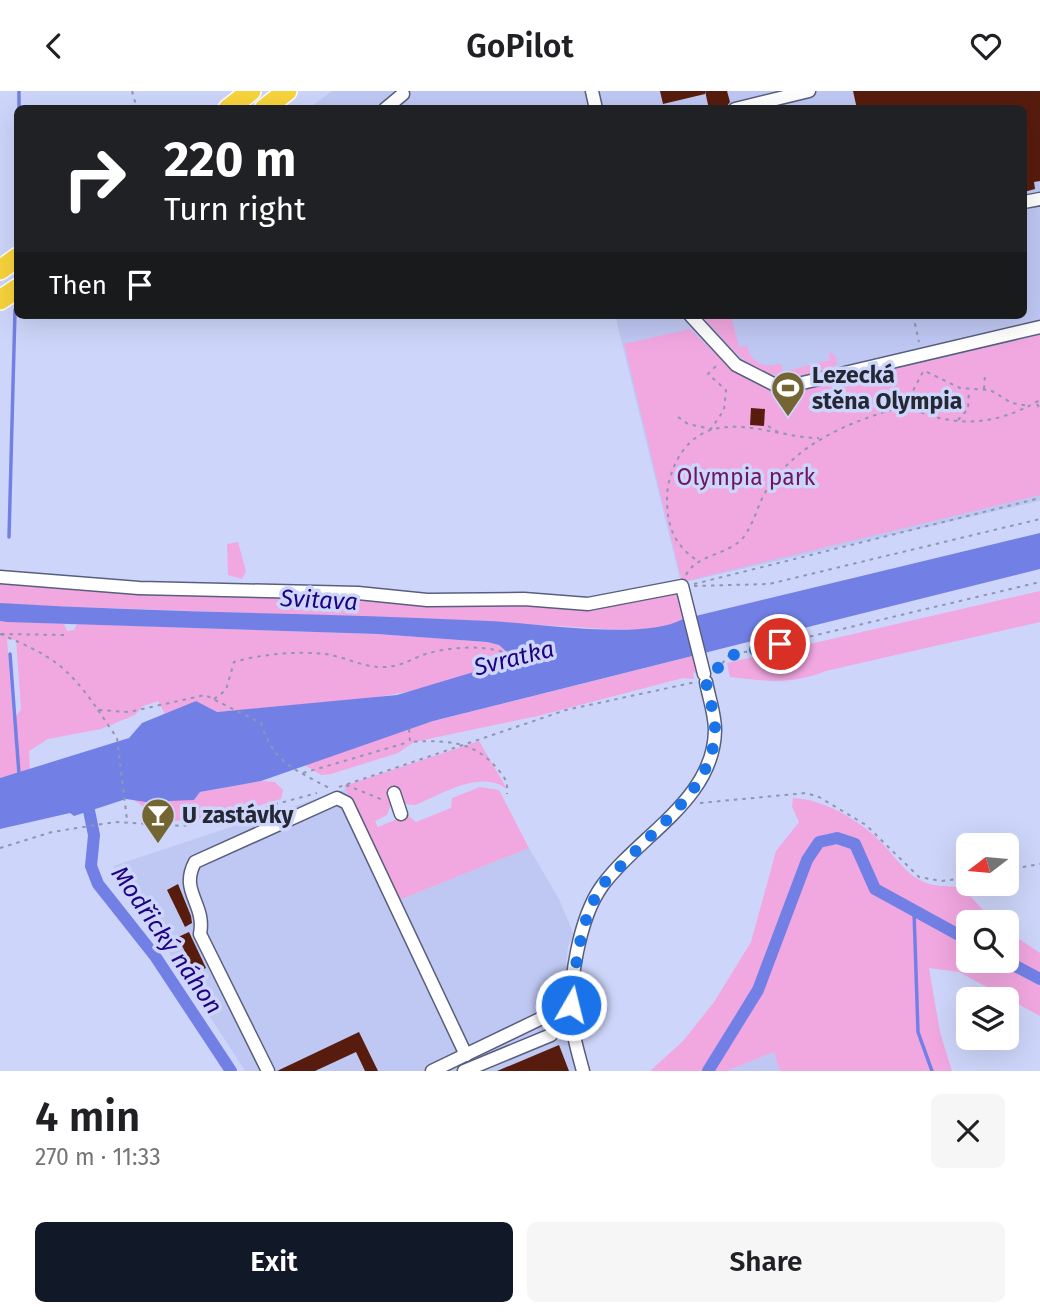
<!DOCTYPE html>
<html lang="en">
<head>
<meta charset="utf-8">
<style>
  body { margin:0; font-family:"Fira Sans",sans-serif; background:#f6f6f6; color:#202124; height:100vh; display:flex; flex-direction:column; font-size:26px; white-space:nowrap }
  * { box-sizing:border-box; margin:0 }
  p { font-size:23px; color:#757577 }
  .icon { flex:none; width:38px; height:38px; fill:none; stroke:currentColor; stroke-width:2; stroke-linecap:round; stroke-linejoin:round }
  .map { position:relative; height:980px; overflow:hidden }
  .side { display:flex; flex-direction:column; background:#fff; flex:1 }
  .side>* { flex:none }
  .guide { position:absolute; left:14px; top:14px; width:1013px; height:214px; border-radius:10px; box-shadow:0 7px 28px #0002; background:#202124; color:#fff; overflow:hidden }
  .needle { width:46px; rotate:254deg }
  .fabs { position:absolute; left:956px; top:742px; display:grid; gap:14px }
  .fabs a { display:grid; place-items:center; width:63px; height:63px; border-radius:10px; background:#fff; box-shadow:0 7px 28px #0002; font-size:35px }
  .pin { position:absolute; display:grid; place-items:center; width:60px; height:60px; color:#fff; margin:-30px; border:4px solid #fff; border-radius:50%; box-shadow:0 2px 7px #0007 }
  .me { position:absolute; width:77px; margin:-38px; rotate:8deg; stroke-linejoin:round; filter:drop-shadow(0 0 5px #0008) }
  .turn { display:flex; align-items:center; gap:24px; height:147px; padding:0 35px; font-size:32px }
  .turn .icon { width:91px; height:91px; stroke-width:2.5 }
  .turn b { display:block; font-size:49px; line-height:60px }
  .then { display:flex; align-items:center; height:66px; padding:0 35px; background:#0003; gap:14px; font-size:26px }
  .round { display:grid; place-items:center; flex:none; width:74px; height:74px; border-radius:10px; background:#f6f6f6 }
  .overview { display:flex; align-items:center; justify-content:space-between; height:119px; padding:0 35px }
  h1 { font-size:42px; font-weight:600; line-height:52px }
  .action { display:flex; gap:14px; margin-top:auto; padding:14px 35px }
  .action a { flex:1; height:80px; border-radius:10px; background:#111827; color:#fff; font-size:28px; font-weight:600; line-height:80px; text-align:center }
  .action a+a { background:#f6f6f6; color:#202124 }
  header { display:flex; justify-content:space-between; align-items:center; height:91px; padding:0 35px; background:#fff; font-size:32px; font-weight:600 }
  .map>svg:first-child { display:block }
  .built { fill:#bfc8f3 }
  .green { fill:#f1a7e0; fill-rule:evenodd }
  .water { fill:#7280e6 }
  .lines { fill:none; stroke-linecap:round; stroke-linejoin:round }
  .stream { stroke:#7280e6; stroke-width:3.5 }
  .canal { stroke:#7280e6; stroke-width:12 }
  .building { fill:#571c0d }
  .minor-casing { stroke:#585f7e; stroke-width:15 }
  .highway-casing { stroke:#fff; stroke-width:22 }
  .path { stroke:#8f96b2; stroke-width:2; stroke-dasharray:3.5 5; stroke-linecap:butt }
  .minor { stroke:#fff; stroke-width:12 }
  .highway { stroke:#f8d43b; stroke-width:19 }
  .route { stroke:#1a73e8; stroke-width:12; stroke-dasharray:0 21.6 }
  .labels { text-anchor:middle; stroke-width:7; stroke-linejoin:round; paint-order:stroke }
  .poi-label { font-size:23px; font-weight:bold; fill:#242734; stroke:#cdd6fa; text-anchor:start }
  .park-label { font-size:23px; fill:#6e1761; stroke:#cdd6fa }
  .water-label { font-size:24px; font-style:italic; fill:#1f0183; stroke:#cdd6fa }
</style>
</head>
<body>
<header><svg class="icon" aria-label="back" viewBox="0 0 24 24"><path d="M15 5l-7 7 7 7"/></svg>GoPilot<svg class="icon" aria-label="heart" viewBox="0 0 24 24"><path d="M12 20l-8-8c-3-5 5-10 8-4 3-6 11-1 8 4z"/></svg></header>
<div class="map">
<svg width="1040" height="980" viewBox="0 0 1040 980">
  <rect width="100%" height="100%" fill="#cdd6fa"/>
  <g class="built">
    <path d="M332 0H1040V410L681 492 615 224H1024V18H308Z"/>
    <path d="M346 698 399 809 529 757 559 808 574 844 568 855 563 910 556 923 579 980H245L113 775Z"/>
    <path d="M774 961 780 980H727Z"/>
  </g>
  <g class="green">
    <path d="M701 224 731 225 739 256 747 255C752 273 762 277 781 273L783 281 830 269 829 261 835 264 837 273C830 279 816 280 807 283 754 295 734 258 701 224Z"/>
    <path d="M690 238 733 280 779 305 1040 244V404L682 491 624 253Z"/>
    <path d="M238 451 246 480 242 488 228 484 227 453Z"/>
    <path d="M0 490 513 510 568 515 676 502 684 526C670 544 600 538 577 536 390 527 202 520 15 514L0 512Z"/>
    <path d="M1040 500V531L826 580C790 594 767 590 730 586L727 572Z"/>
    <path d="M0 530 64 533 67 540 74 539 77 533 377 543 487 551 499 554 508 562C445 611 296 614 216 621L196 610 165 623 158 610 143 615 135 624 101 638 48 648 29 660 30 678 0 687ZM7 548 16 549 21 618 13 630Z"/>
    <path d="M693 565 698 584 693 581 694 588 683 587 538 625 414 651 398 662 331 683 321 684 303 673 433 630Z"/>
    <path d="M479 650 507 698C480 678 443 703 415 714L406 713 399 707 392 710 387 724 375 730 378 736 407 724 416 731 451 717 452 707 480 696 499 699 529 757 399 809 344 695Z"/>
    <path d="M261 690 275 691 283 699 281 708 221 726 175 730 154 724 134 709H194L200 701Z"/>
    <path d="M793 707C823 708 859 729 880 750 895 765 904 782 924 791 934 796 950 795 962 796L994 831H968V870H1006V839L1040 862V925L959 881 929 877 940 941 952 980H780L774 961 727 980H650L683 950 714 911 751 851 776 760 799 731 792 716Z"/>
  </g>
  <path class="water" d="M1040 442V478L433 630 261 690 200 701 194 709 146 711 126 708 74 725 70 722 0 738V687L129 647 142 632 196 610 217 621 397 604 477 580 508 562 499 554 487 551 377 543 7 531 0 530V512C163 522 326 522 489 530 537 532 643 550 683 528Z"/>
  <g class="lines">
    <g class="stream">
      <path d="M19 18V0"/>
      <path d="M17 139 18 101"/>
      <path d="M9 446 15 219"/>
      <path d="M10 563 19 683"/>
      <path d="M914 820 918 941 932 980"/>
    </g>
    <g class="canal">
      <path d="M86 705 94 744 91 775 98 793 155 865 231 980"/>
      <path d="M1006 870 1040 888"/>
      <path d="M708 980 758 899 807 769 819 751 837 747 855 753 875 798 968 849"/>
    </g>
  </g>
  <g class="building">
    <path d="M660 0H705V3L663 13Z"/>
    <path d="M705 0H727L730 11 727 15 709 18Z"/>
    <path d="M853 0H1040V90L1034 91 1035 98 1024 101V18H857Z"/>
    <path d="M751 317 765 318 764 335 750 334Z"/>
    <path d="M178 793 191 825 192 832 185 836 167 799Z"/>
    <path d="M189 841 206 877 195 882 178 846Z"/>
    <path d="M359 941 378 980H365L356 961 315 980H277Z"/>
    <path d="M559 954 569 980H497Z"/>
  </g>
  <g class="lines">
    <g class="minor-casing">
      <g id="minor">
        <path d="M592 0 596 18"/>
        <path d="M385 18 403 3"/>
        <path d="M735 18 809 0"/>
        <path d="M1024 111 1040 108"/>
        <path d="M690 224 736 274 781 297 1040 236"/>
        <path d="M0 486 139 497 358 502 427 509 524 508 588 513 682 495 704 583"/>
        <path d="M394 702 401 723"/>
        <path d="M268 980 200 843C206 812 179 801 195 771L337 707 347 712 466 964"/>
        <path d="M432 980 571 913"/>
        <path d="M464 980 551 944"/>
        <path d="M583 980C579 965 574 949 572 933 568 894 579 827 602 795 639 744 714 709 715 639 715 623 709 607 706 591"/>
      </g>
    </g>
    <g class="highway-casing">
      <g id="highway">
        <path d="M228 18 251 0"/>
        <path d="M264 18 287 0"/>
        <path d="M0 179 18 166"/>
        <path d="M0 209 18 197"/>
      </g>
    </g>
    <g class="path">
      <path d="M132 0 137 18"/>
      <path d="M913 224 919 251"/>
      <path d="M927 281 960 297 990 299 1012 312 1029 315"/>
      <path d="M984 298 985 283"/>
      <path d="M1037 313 1040 318"/>
      <path d="M905 315C954 337 993 336 1040 309"/>
      <path d="M678 326 688 333 711 338 724 319 726 299 708 283 719 272"/>
      <path d="M958 329 968 318 969 300"/>
      <path d="M768 335 778 341"/>
      <path d="M695 468C673 452 667 434 667 407 667 392 673 374 682 361 715 314 774 347 819 347"/>
      <path d="M686 484C697 463 725 465 742 448 754 434 757 415 766 400 797 351 851 330 905 315L925 277"/>
      <path d="M694 493 1040 407"/>
      <path d="M694 495 769 493 1040 428"/>
      <path d="M0 543C50 564 67 574 98 619L129 621 205 604 261 632C273 672 296 679 329 697"/>
      <path d="M1 543 66 544"/>
      <path d="M717 579 728 565 1040 491"/>
      <path d="M214 608 226 599 234 571C261 563 297 560 325 563 348 566 368 580 393 575 406 573 417 565 429 562 452 556 481 554 503 561"/>
      <path d="M98 619 117 647 127 729"/>
      <path d="M409 638 410 651C455 648 482 652 507 691V703"/>
      <path d="M303 682 409 651"/>
      <path d="M346 694 383 709"/>
      <path d="M339 696 566 619 696 591"/>
      <path d="M700 712 806 702 819 706 866 734 919 786 941 790 968 787"/>
      <path d="M0 757 52 741 115 731 182 735 210 731 317 702"/>
      <path d="M1006 779 1040 773"/>
    </g>
    <use href="#minor" class="minor"/>
    <use href="#highway" class="highway"/>
  </g>
  <g class="lines">
    <path class="route" d="M571 914C576 874 579 830 602 795 608 786 619 777 628 768 662 731 714 694 715 639 715 623 709 607 706 591L728 565 780 553"/>
  </g>
  <defs>
    <g id="stadium-pin" transform="scale(1.75)"><path d="M0 17L-7.5 6A9.5 9.5 0 1 1 7.5 6Z" fill="#746633" stroke="#cdd6fa"/><path d="M0-5a6.5 5 0 1 0 0 10a6.5 5 0 1 0 0-10ZM-3.5-1.8h7v3.6h-7Z" fill="#fff"/></g>
    <g id="bar-pin" transform="scale(1.75)"><path d="M0 17L-7.5 6A9.5 9.5 0 1 1 7.5 6Z" fill="#746633" stroke="#cdd6fa"/><path d="M-6-5H6L.8 .8V4.5H3.5V6h-7V4.5H-.8V.8Z" fill="#fff"/></g>
  </defs>
  <g fill-rule="evenodd">
    <use href="#stadium-pin" x="788" y="297"/>
    <use href="#bar-pin" x="158" y="724"/>
  </g>
  <g class="labels">
    <g class="poi-label">
      <text x="812" y="292">Lezecká<tspan x="812" dy="26">stěna Olympia</tspan></text>
      <text x="182" y="732">U zastávky</text>
    </g>
    <g class="park-label">
      <text x="746" y="394">Olympia park</text>
    </g>
    <g class="water-label">
      <text transform="translate(319 509) rotate(3)" y="8">Svitava</text>
      <text transform="translate(514 567) rotate(-14)" y="8">Svratka</text>
      <text transform="translate(167 849) rotate(55)" y="8">Modřický náhon</text>
    </g>
  </g>
</svg>
<div class="fabs">
<a><svg class="needle" viewBox="-14 -14 28 28"><path d="M0-13l5 13h-10z" fill="#e53935"/><path d="M0 13l5-13h-10z" fill="#757577"/></svg></a>
<a><svg class="icon" aria-label="search" viewBox="0 0 24 24"><circle cx="10" cy="10" r="6"/><path d="M15 15l6 6"/></svg></a>
<a><svg class="icon" aria-label="layers" viewBox="0 0 24 24"><path d="M12 4l9 5-9 5-9-5zM3 14l9 5 9-5"/></svg></a>
</div>
<div class="pin" style="left:780px;top:553px;background:#d93025"><svg class="icon" aria-label="arrive" viewBox="0 0 24 24"><path d="M6 21V4h12l-3 4 3 4H6"/></svg></div>
<svg class="me" style="left:571px;top:914px" viewBox="-20 -20 40 40"><circle r="17" fill="#1a73e8" stroke="#fff" stroke-width="3"/><path d="M0-11L8 9 0 5-8 9z" fill="#fff"/></svg>
<div class="guide">
<div class="turn"><svg class="icon" aria-label="right" viewBox="0 0 24 24"><path d="M7 20v-9h11M14 6l5 5-5 5"/></svg><div><b>220 m</b>Turn right</div></div>
<div class="then">Then<svg class="icon" aria-label="arrive" viewBox="0 0 24 24"><path d="M6 21V4h12l-3 4 3 4H6"/></svg></div>
</div>
</div>
<section class="side">
<div class="overview"><div><h1>4 min</h1><p>270 m · 11:33</p></div><a class="round"><svg class="icon" aria-label="close" viewBox="0 0 24 24"><path d="M6 6l12 12M18 6L6 18"/></svg></a></div>
<div class="action"><a>Exit</a><a>Share</a></div>
</section>
</body>
</html>
